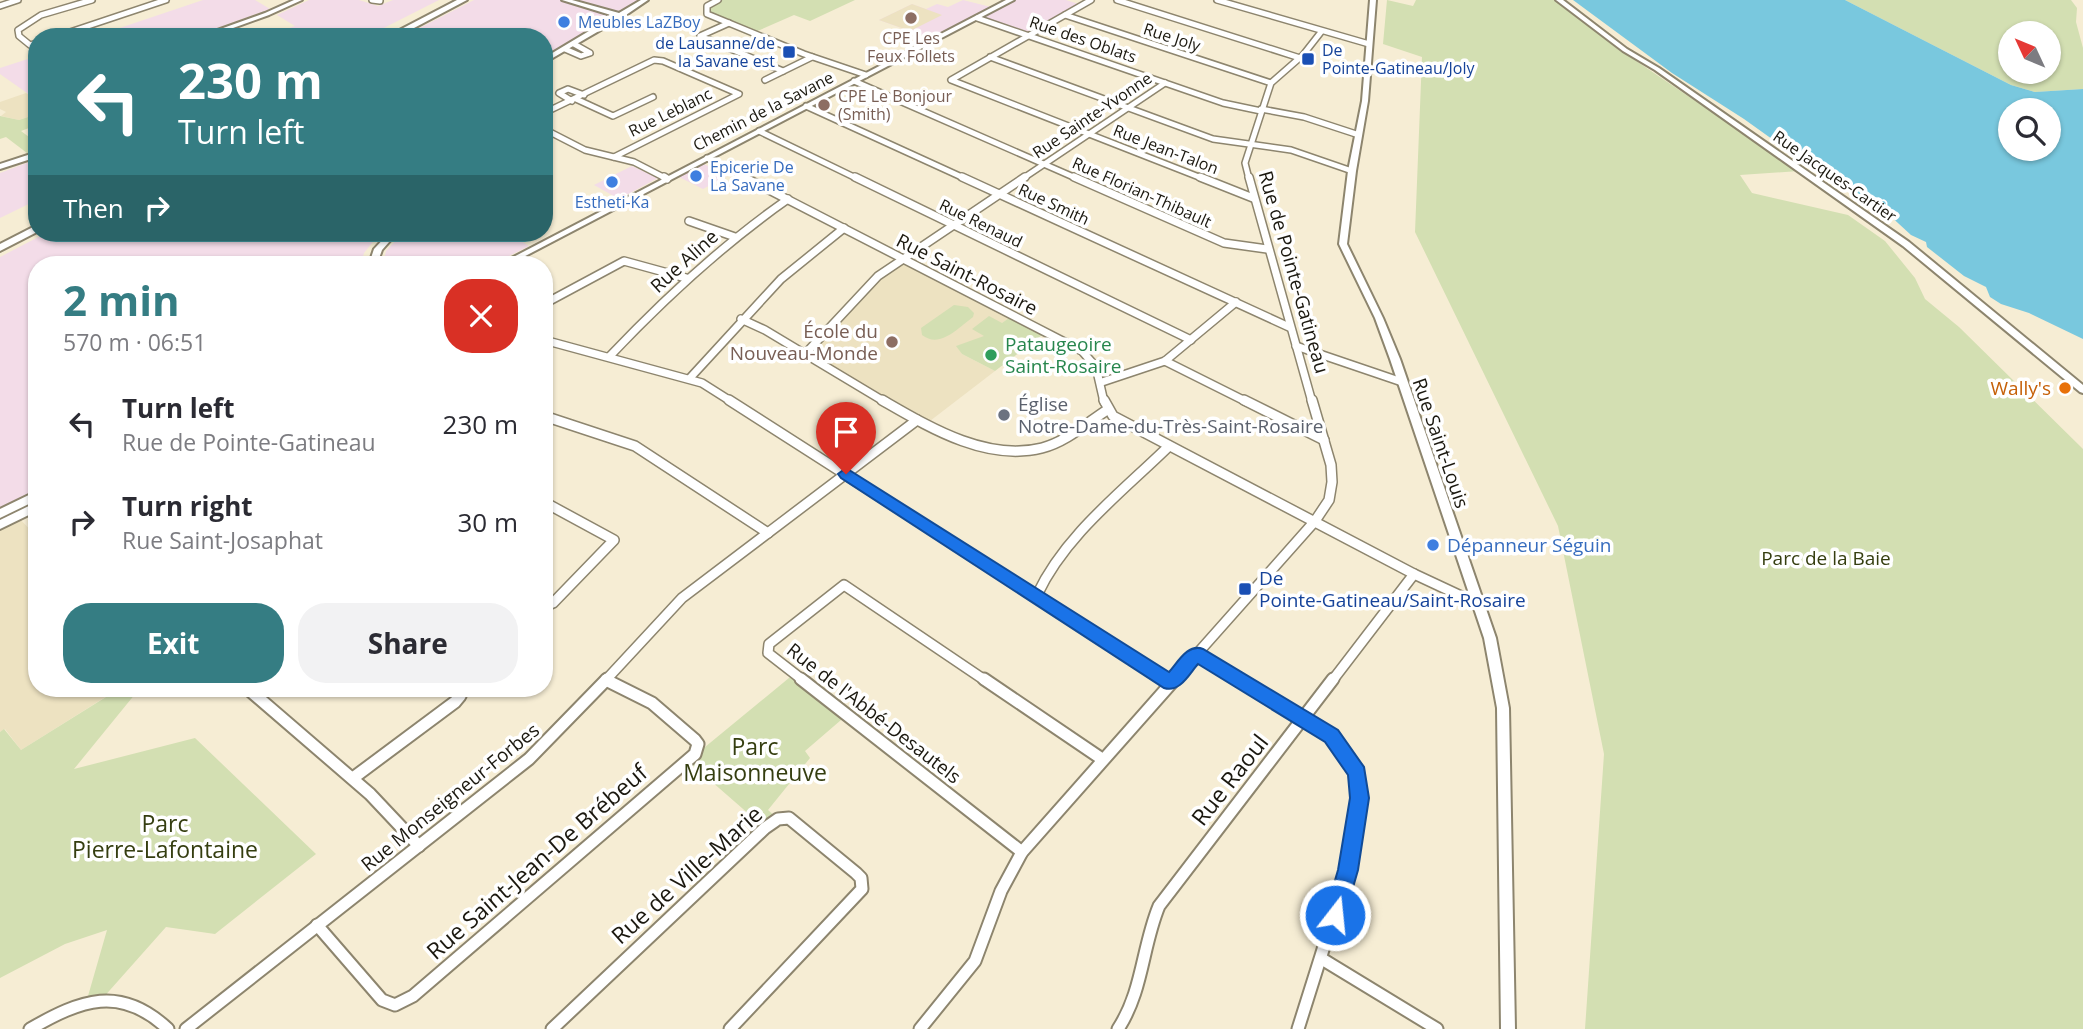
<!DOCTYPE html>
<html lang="en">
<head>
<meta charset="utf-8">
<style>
  body { margin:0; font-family:"Open Sans",sans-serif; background:#f2f2f3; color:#2b2b33; height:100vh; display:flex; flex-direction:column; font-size:26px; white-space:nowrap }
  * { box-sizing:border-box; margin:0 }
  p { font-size:23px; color:#7c7c81 }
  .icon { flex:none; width:38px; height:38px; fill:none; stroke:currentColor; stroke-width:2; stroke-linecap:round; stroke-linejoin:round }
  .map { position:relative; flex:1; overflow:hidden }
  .side { position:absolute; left:28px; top:256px; width:525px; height:441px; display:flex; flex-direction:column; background:#fff; border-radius:28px; box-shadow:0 2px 5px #0004 }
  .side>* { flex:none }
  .top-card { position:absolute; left:28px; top:28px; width:525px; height:214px; border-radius:28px; box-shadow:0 2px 5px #0004; background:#357d83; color:#fff; overflow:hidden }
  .needle { width:46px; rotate:314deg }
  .buttons { position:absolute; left:1998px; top:21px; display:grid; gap:14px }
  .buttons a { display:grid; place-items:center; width:63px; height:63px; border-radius:50%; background:#fff; box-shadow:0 2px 5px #0004; font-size:35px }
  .pin { position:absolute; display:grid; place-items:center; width:60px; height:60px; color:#fff; margin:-72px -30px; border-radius:50% 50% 50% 0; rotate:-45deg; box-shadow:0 0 7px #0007 }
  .pin .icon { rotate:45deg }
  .me { position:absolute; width:77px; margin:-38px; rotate:16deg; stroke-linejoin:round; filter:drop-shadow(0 0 5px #0008) }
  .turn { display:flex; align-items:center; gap:24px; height:147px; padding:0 35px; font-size:32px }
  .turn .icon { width:91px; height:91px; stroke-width:2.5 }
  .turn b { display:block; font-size:49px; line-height:60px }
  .then { display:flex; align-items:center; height:66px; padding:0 35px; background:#0003; gap:14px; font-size:26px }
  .round { display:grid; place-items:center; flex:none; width:74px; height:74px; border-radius:28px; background:#f2f2f3 }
  .head { display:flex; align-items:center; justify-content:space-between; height:119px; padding:0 35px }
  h1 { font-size:42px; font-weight:700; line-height:52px; color:#357d83 }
  .cta { display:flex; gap:14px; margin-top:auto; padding:14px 35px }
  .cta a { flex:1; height:80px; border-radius:28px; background:#357d83; color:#fff; font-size:28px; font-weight:700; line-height:80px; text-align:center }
  .cta a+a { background:#f2f2f3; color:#2b2b33 }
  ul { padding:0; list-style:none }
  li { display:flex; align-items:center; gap:21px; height:98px; padding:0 35px }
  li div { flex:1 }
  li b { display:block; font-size:26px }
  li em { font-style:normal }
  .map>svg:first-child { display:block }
  .commercial { fill:#f3dce8 }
  .built { fill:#ede2c1 }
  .green { fill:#d3dfb2; fill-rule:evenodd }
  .water { fill:#79c8de; fill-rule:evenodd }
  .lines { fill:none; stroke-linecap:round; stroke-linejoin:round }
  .minor-far3-casing { stroke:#8d856e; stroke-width:8 }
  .minor-far2-casing { stroke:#8d856e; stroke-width:10 }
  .minor-far1-casing { stroke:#8d856e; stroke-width:12 }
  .minor-casing { stroke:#8d856e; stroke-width:15 }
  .tertiary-casing { stroke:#8d856e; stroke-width:4 }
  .primary-casing { stroke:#8d856e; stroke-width:4 }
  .minor-far3 { stroke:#fff; stroke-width:5 }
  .minor-far2 { stroke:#fff; stroke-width:7 }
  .minor-far1 { stroke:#fff; stroke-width:9 }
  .minor { stroke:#fff; stroke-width:11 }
  .tertiary { fill:#fff; fill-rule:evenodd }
  .primary { fill:#fff; fill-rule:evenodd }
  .route { fill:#1a73e8; stroke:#114b97; stroke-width:2 }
  .education-dot { fill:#8d6e63; stroke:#fff; stroke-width:2.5 }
  .shop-dot { fill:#3f7fe0; stroke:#fff; stroke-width:2.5 }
  .transit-dot { fill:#1a4fb4; stroke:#fff; stroke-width:2.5 }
  .leisure-dot { fill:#2e9e5b; stroke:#fff; stroke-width:2.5 }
  .food-dot { fill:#e8710a; stroke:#fff; stroke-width:2.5 }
  .worship-dot { fill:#6b7280; stroke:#fff; stroke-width:2.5 }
  .labels { text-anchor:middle; stroke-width:7; stroke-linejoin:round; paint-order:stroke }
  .far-shop-label { font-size:16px; fill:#366cbe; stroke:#fff; text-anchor:start }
  .far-street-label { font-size:16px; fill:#1b180f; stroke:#fff }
  .far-education-label { font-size:16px; fill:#785e54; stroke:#fff }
  .far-transit-label { font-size:16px; fill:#164399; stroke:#fff; text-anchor:end }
  .street-label { font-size:19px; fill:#1b180f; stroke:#fff }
  .education-label { font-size:19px; fill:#785e54; stroke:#fff; text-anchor:end }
  .leisure-label { font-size:19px; fill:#27864d; stroke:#fff; text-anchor:start }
  .food-label { font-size:19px; fill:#c56008; stroke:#fff; text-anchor:end }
  .worship-label { font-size:19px; fill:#5b616d; stroke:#fff; text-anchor:start }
  .shop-label { font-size:19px; fill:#366cbe; stroke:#fff; text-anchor:start }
  .park-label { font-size:19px; fill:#353e10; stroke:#fff }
  .transit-label { font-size:19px; fill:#164399; stroke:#fff; text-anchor:start }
  .near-park-label { font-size:23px; fill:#353e10; stroke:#fff }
  .near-street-label { font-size:23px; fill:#1b180f; stroke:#fff }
</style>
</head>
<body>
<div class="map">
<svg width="2083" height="1029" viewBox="0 0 2083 1029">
  <rect width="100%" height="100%" fill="#f6edd4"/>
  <g class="commercial">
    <path d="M203 0H255L270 9 192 37H93Z"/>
    <path d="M309 0H359L378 6 393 0H439L366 37H265L295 26 277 15Z"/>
    <path d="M474 0H645L544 61V37H402Z"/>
    <path d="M963 0 991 7 929 38 879 20 912 4 926 9 937 4 948 7Z"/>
    <path d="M1011 0H1066L1082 5 1028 35 977 18Z"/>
    <path d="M37 56V100L0 74V68Z"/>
    <path d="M37 159V200L0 218V173Z"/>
    <path d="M704 164 727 176 703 189 679 177Z"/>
    <path d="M632 166 658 178 619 199 594 185Z"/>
    <path d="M46 233H380L364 253 361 264H37V490L0 509V257Z"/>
    <path d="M403 233H458L463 236 469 233H487L496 238 508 233 529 246 493 264H383L386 251Z"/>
  </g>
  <g class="built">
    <path d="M912 4 942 15 910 31 879 20Z"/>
    <path d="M26 93 37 100V114L19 120 1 116 6 112 0 109V102Z"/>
    <path d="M902 258 1013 315 982 338 957 346 962 354 995 371 926 424 806 353 866 287Z"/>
    <path d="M17 516 37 537V688H100L107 696 21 750 5 729 0 732V525Z"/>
  </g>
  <g class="green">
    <path d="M718 0H855L810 21 794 15 753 33 707 14 710 5Z"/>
    <path d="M1387 0 1413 6 1416 0H1556L1620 50 1799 171 1740 175 1752 193 1848 215 1885 241 1915 278 1925 299 1959 327 2083 449V1029H1585L1604 754 1558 526 1415 232 1422 57 1383 44Z"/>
    <path d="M1845 0H2071L2077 8 2076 22 2083 48V89L2035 92 2011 85ZM2011 33H2049V72H2011Z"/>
    <path d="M37 114V125L21 131 37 143V149L27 153 6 137 0 139V116L19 120Z"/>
    <path d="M954 305 968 307 974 313 973 317C958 328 940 349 922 335L921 328Z"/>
    <path d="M1013 315 1046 332 995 371 962 354 956 346 984 336 972 329 989 316 1002 323Z"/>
    <path d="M795 673 848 714 805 751 810 758 768 810 778 819 765 828 688 761Z"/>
    <path d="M100 688H140L74 769 195 738 316 854 215 934 166 927 102 999 86 1003 107 930 65 944 0 978V732L4 729 21 750 106 697Z"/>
  </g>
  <path class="water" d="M1573 0H1845L2011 85 2035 92 2083 89V339L2029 313 2001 304 1990 297 1986 287 1964 276 1927 247 1926 242 1911 235 1874 201 1828 179 1744 119 1672 73ZM2049 110V149H2011V110Z"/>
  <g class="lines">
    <g class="minor-far3-casing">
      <g id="minor-far3">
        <path d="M372 0 380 1"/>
        <path d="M718 0 707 6V14L804 54 866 75"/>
        <path d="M1091 0 951 80 1204 179"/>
        <path d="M1117 0 1300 58"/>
        <path d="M1217 0 1369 44"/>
        <path d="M0 6 18 0"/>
        <path d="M1065 15 1271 83"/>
        <path d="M977 18 1223 103 1261 111"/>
        <path d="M729 23 700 36 783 71"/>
        <path d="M55 37 166 0"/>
        <path d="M37 43 30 45 19 36 18 30 41 15 92 0"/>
        <path d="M565 49 581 56 590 53 574 44"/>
        <path d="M990 57 1213 139 1291 150 1352 171"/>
        <path d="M765 80 812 57"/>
        <path d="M854 81 1078 179"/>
        <path d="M576 99 613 116 653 97"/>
        <path d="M572 101 559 93 568 89 584 95"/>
        <path d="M806 106 966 179"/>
        <path d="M1261 109 1304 117 1359 135"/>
        <path d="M544 113 654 60 663 61 739 94 614 157"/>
        <path d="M544 129 585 150 634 162 667 179"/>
        <path d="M759 131 858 179"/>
        <path d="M707 158 748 179"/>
        <path d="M1022 179 1165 83"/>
        <path d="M1249 179 1245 163 1271 83 1303 55 1321 32"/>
      </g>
    </g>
    <g class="minor-far2-casing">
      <g id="minor-far2">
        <path d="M664 177 667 179"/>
        <path d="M744 177 1082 351 1096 367 1104 402"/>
        <path d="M855 177 1191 340"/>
        <path d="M962 177 1289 327"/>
        <path d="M1074 177 1224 243 1267 249"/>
        <path d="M1200 177 1253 198"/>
        <path d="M1249 177 1312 402"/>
        <path d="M689 221 735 237"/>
        <path d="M544 304 624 261 686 278"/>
        <path d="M741 319 765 330 885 402"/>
        <path d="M544 340 702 383 732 402"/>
        <path d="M1296 346 1402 382"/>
        <path d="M806 353 878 276 1025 177"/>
        <path d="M609 357C664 299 722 245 788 199"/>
        <path d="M1165 361 1247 402"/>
        <path d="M690 378 781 279 844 228"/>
        <path d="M1102 382 1165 361 1236 302"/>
      </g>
    </g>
    <g class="minor-far1-casing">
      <g id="minor-far1">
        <path d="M729 400 1168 681"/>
        <path d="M882 400C929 427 986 462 1042 448 1066 442 1087 423 1107 410"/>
        <path d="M1104 400 1113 416 1414 574 1476 603"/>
        <path d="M1244 400 1324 440"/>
        <path d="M544 416 635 446 768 533"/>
        <path d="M544 502 614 540 553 603 544 607"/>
        <path d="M1037 595C1065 535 1122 492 1169 446"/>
        <path d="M1197 654 1241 681"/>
        <path d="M605 681 682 598 917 420"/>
        <path d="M804 681 768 653 769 644 844 585 986 681"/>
        <path d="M1173 681 1315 521 1329 500 1332 482 1331 465 1312 400"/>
        <path d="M1332 681 1414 574"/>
      </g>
    </g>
    <g class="minor-casing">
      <g id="minor">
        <path d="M801 679 1022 852"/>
        <path d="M984 679 1102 759"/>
        <path d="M1165 679 1171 683"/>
        <path d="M1238 679 1331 736 1357 773 1360 798 1348 870 1298 1029"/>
        <path d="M247 688 370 794 419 846"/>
        <path d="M353 778 455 702 460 696 455 688"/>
        <path d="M317 925 382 1000 395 1005 413 996 695 754 698 744 695 740 652 703 606 680"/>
        <path d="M1322 959 1437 1029"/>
        <path d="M30 1029C81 1000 120 984 168 1029"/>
        <path d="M186 1029 529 759 607 679"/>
        <path d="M552 1029 765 828 778 819 789 818 856 873 861 878 862 889 730 1029"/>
        <path d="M920 1029 975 961 1001 891 1022 852 1175 679"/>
        <path d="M1118 1029C1143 991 1142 947 1159 906L1333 679"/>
      </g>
    </g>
    <g class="tertiary-casing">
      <g id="tertiary">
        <path d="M294 0H302L269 15 208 37H198L265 13Z"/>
        <path d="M562 0H572L619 13 641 0H648L623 17 544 63V58L614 16Z"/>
        <path d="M1006 0H1014L510 264H500Z"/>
        <path d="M1370 0H1376L1368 101 1356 171 1347 244 1383 318 1400 359 1496 638 1509 708 1515 1029H1501L1497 708 1484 638 1390 359 1375 318 1339 244 1348 171 1362 101Z"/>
        <path d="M1556 0H1563L1627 49 1659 68 1909 242 2083 385V393L2080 392 1903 246 1655 70 1623 51Z"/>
        <path d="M37 152V157L0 169V164Z"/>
        <path d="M389 233H397L382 250 377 264H369L374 249Z"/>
        <path d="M37 491V500L0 518V509Z"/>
        <path d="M37 502V511L0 529V520Z"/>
      </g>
    </g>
    <g class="primary-casing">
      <g id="primary">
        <path d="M457 0H467L397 37H386Z"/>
        <path d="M37 225V232L0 251V244Z"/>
      </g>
    </g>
    <use href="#minor-far3" class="minor-far3"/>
    <use href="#minor-far2" class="minor-far2"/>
    <use href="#minor-far1" class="minor-far1"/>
    <use href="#minor" class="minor"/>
    <use href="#tertiary" class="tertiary"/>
    <use href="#primary" class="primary"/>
  </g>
  <path class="route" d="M846 468 1169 672C1178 662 1188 643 1203 649L1338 730 1364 767 1369 798 1358 870 1343 922 1335 925 1328 922 1325 915 1338 870 1350 798 1348 775 1325 742 1198 664C1189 674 1180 693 1164 688L841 478 838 474Z"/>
  <g class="education-dot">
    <circle cx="911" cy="18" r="7"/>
    <circle cx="824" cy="105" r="7"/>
    <circle cx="892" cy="342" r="7"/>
  </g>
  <g class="shop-dot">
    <circle cx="564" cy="22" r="7"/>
    <circle cx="696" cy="176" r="7"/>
    <circle cx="612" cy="182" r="7"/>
    <circle cx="1433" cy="545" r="7"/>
  </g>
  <g class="transit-dot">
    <rect x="782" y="45" width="14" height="14" rx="3.5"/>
    <rect x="1301" y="52" width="14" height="14" rx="3.5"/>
    <rect x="1238" y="582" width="14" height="14" rx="3.5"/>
  </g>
  <circle class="leisure-dot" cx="991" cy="355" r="7"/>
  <circle class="food-dot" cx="2065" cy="388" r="7"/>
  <circle class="worship-dot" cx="1004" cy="415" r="7"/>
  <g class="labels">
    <g class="far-shop-label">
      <text x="578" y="28">Meubles LaZBoy</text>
      <text x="710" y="173">Epicerie De<tspan x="710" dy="18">La Savane</tspan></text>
      <text x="612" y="208" text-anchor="middle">Estheti-Ka</text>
    </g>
    <g class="far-street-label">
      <text transform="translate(1172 37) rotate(18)" y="6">Rue Joly</text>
      <text transform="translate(1083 39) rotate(19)" y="6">Rue des Oblats</text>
      <text transform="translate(763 111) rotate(-27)" y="6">Chemin de la Savane</text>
      <text transform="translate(670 112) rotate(-26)" y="6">Rue Leblanc</text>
      <text transform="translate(1092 115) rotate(-34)" y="6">Rue Sainte-Yvonne</text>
      <text transform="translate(1166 149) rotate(21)" y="6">Rue Jean-Talon</text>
      <text transform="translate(1835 176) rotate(35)" y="6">Rue Jacques-Cartier</text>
      <text transform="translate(1142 192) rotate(24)" y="6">Rue Florian-Thibault</text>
      <text transform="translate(1054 204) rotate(25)" y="6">Rue Smith</text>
      <text transform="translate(981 223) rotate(26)" y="6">Rue Renaud</text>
    </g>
    <g class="far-education-label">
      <text x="911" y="44">CPE Les<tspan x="911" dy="18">Feux Follets</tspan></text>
      <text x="838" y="102" text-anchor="start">CPE Le Bonjour<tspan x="838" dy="18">(Smith)</tspan></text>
    </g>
    <g class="far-transit-label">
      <text x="775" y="49">de Lausanne/de<tspan x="775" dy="18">la Savane est</tspan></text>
      <text x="1322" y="56" text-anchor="start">De<tspan x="1322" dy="18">Pointe-Gatineau/Joly</tspan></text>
    </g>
    <g class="street-label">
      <text transform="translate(684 261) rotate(-42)" y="7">Rue Aline</text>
      <text transform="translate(1294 272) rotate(74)" y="7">Rue de Pointe-Gatineau</text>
      <text transform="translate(967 274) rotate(27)" y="7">Rue Saint-Rosaire</text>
      <text transform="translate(1441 443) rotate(71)" y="7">Rue Saint-Louis</text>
      <text transform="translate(874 713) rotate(38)" y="7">Rue de l'Abbé-Desautels</text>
      <text transform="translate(450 797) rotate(-39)" y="7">Rue Monseigneur-Forbes</text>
    </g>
    <g class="education-label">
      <text x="878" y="338">École du<tspan x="878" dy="22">Nouveau-Monde</tspan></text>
    </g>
    <g class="leisure-label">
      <text x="1005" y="351">Pataugeoire<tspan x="1005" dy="22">Saint-Rosaire</tspan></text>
    </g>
    <g class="food-label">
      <text x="2051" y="395">Wally's</text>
    </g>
    <g class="worship-label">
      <text x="1018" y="411">Église<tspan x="1018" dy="22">Notre-Dame-du-Très-Saint-Rosaire</tspan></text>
    </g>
    <g class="shop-label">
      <text x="1447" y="552">Dépanneur Séguin</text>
    </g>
    <g class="park-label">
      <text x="1826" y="565">Parc de la Baie</text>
    </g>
    <g class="transit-label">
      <text x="1259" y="585">De<tspan x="1259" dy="22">Pointe-Gatineau/Saint-Rosaire</tspan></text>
    </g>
    <g class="near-park-label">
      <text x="755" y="755">Parc<tspan x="755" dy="26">Maisonneuve</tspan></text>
      <text x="165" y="832">Parc<tspan x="165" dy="26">Pierre-Lafontaine</tspan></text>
    </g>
    <g class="near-street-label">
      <text transform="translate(1230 780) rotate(-52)" y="8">Rue Raoul</text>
      <text transform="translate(537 862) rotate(-41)" y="8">Rue Saint-Jean-De Brébeuf</text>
      <text transform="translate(687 875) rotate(-42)" y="8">Rue de Ville-Marie</text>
    </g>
  </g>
</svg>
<div class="buttons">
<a><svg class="needle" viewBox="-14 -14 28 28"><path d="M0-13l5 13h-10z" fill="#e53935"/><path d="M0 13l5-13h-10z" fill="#7c7c81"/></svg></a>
<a><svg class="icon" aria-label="search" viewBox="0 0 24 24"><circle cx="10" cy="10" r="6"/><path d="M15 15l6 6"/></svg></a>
</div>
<div class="pin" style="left:846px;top:474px;background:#d93025"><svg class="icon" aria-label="arrive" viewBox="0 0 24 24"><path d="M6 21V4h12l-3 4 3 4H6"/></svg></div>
<svg class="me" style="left:1335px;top:915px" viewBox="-20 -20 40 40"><circle r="17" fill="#1a73e8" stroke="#fff" stroke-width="3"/><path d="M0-11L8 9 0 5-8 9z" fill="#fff"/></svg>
<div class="top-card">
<div class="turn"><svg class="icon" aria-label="left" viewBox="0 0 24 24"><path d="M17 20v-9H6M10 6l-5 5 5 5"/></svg><div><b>230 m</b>Turn left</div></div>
<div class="then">Then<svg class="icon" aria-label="right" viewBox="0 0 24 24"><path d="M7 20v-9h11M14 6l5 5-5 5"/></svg></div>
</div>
<section class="side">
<div class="head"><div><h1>2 min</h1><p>570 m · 06:51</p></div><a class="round" style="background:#d93025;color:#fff"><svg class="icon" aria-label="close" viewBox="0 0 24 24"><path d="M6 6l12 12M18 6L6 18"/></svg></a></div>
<ul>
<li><svg class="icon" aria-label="left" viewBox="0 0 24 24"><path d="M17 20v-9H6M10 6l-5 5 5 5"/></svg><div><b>Turn left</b><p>Rue de Pointe-Gatineau</p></div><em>230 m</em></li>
<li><svg class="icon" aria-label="right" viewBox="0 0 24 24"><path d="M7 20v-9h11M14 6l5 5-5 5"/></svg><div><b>Turn right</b><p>Rue Saint-Josaphat</p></div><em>30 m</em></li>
</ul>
<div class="cta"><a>Exit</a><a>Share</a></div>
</section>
</div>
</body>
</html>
